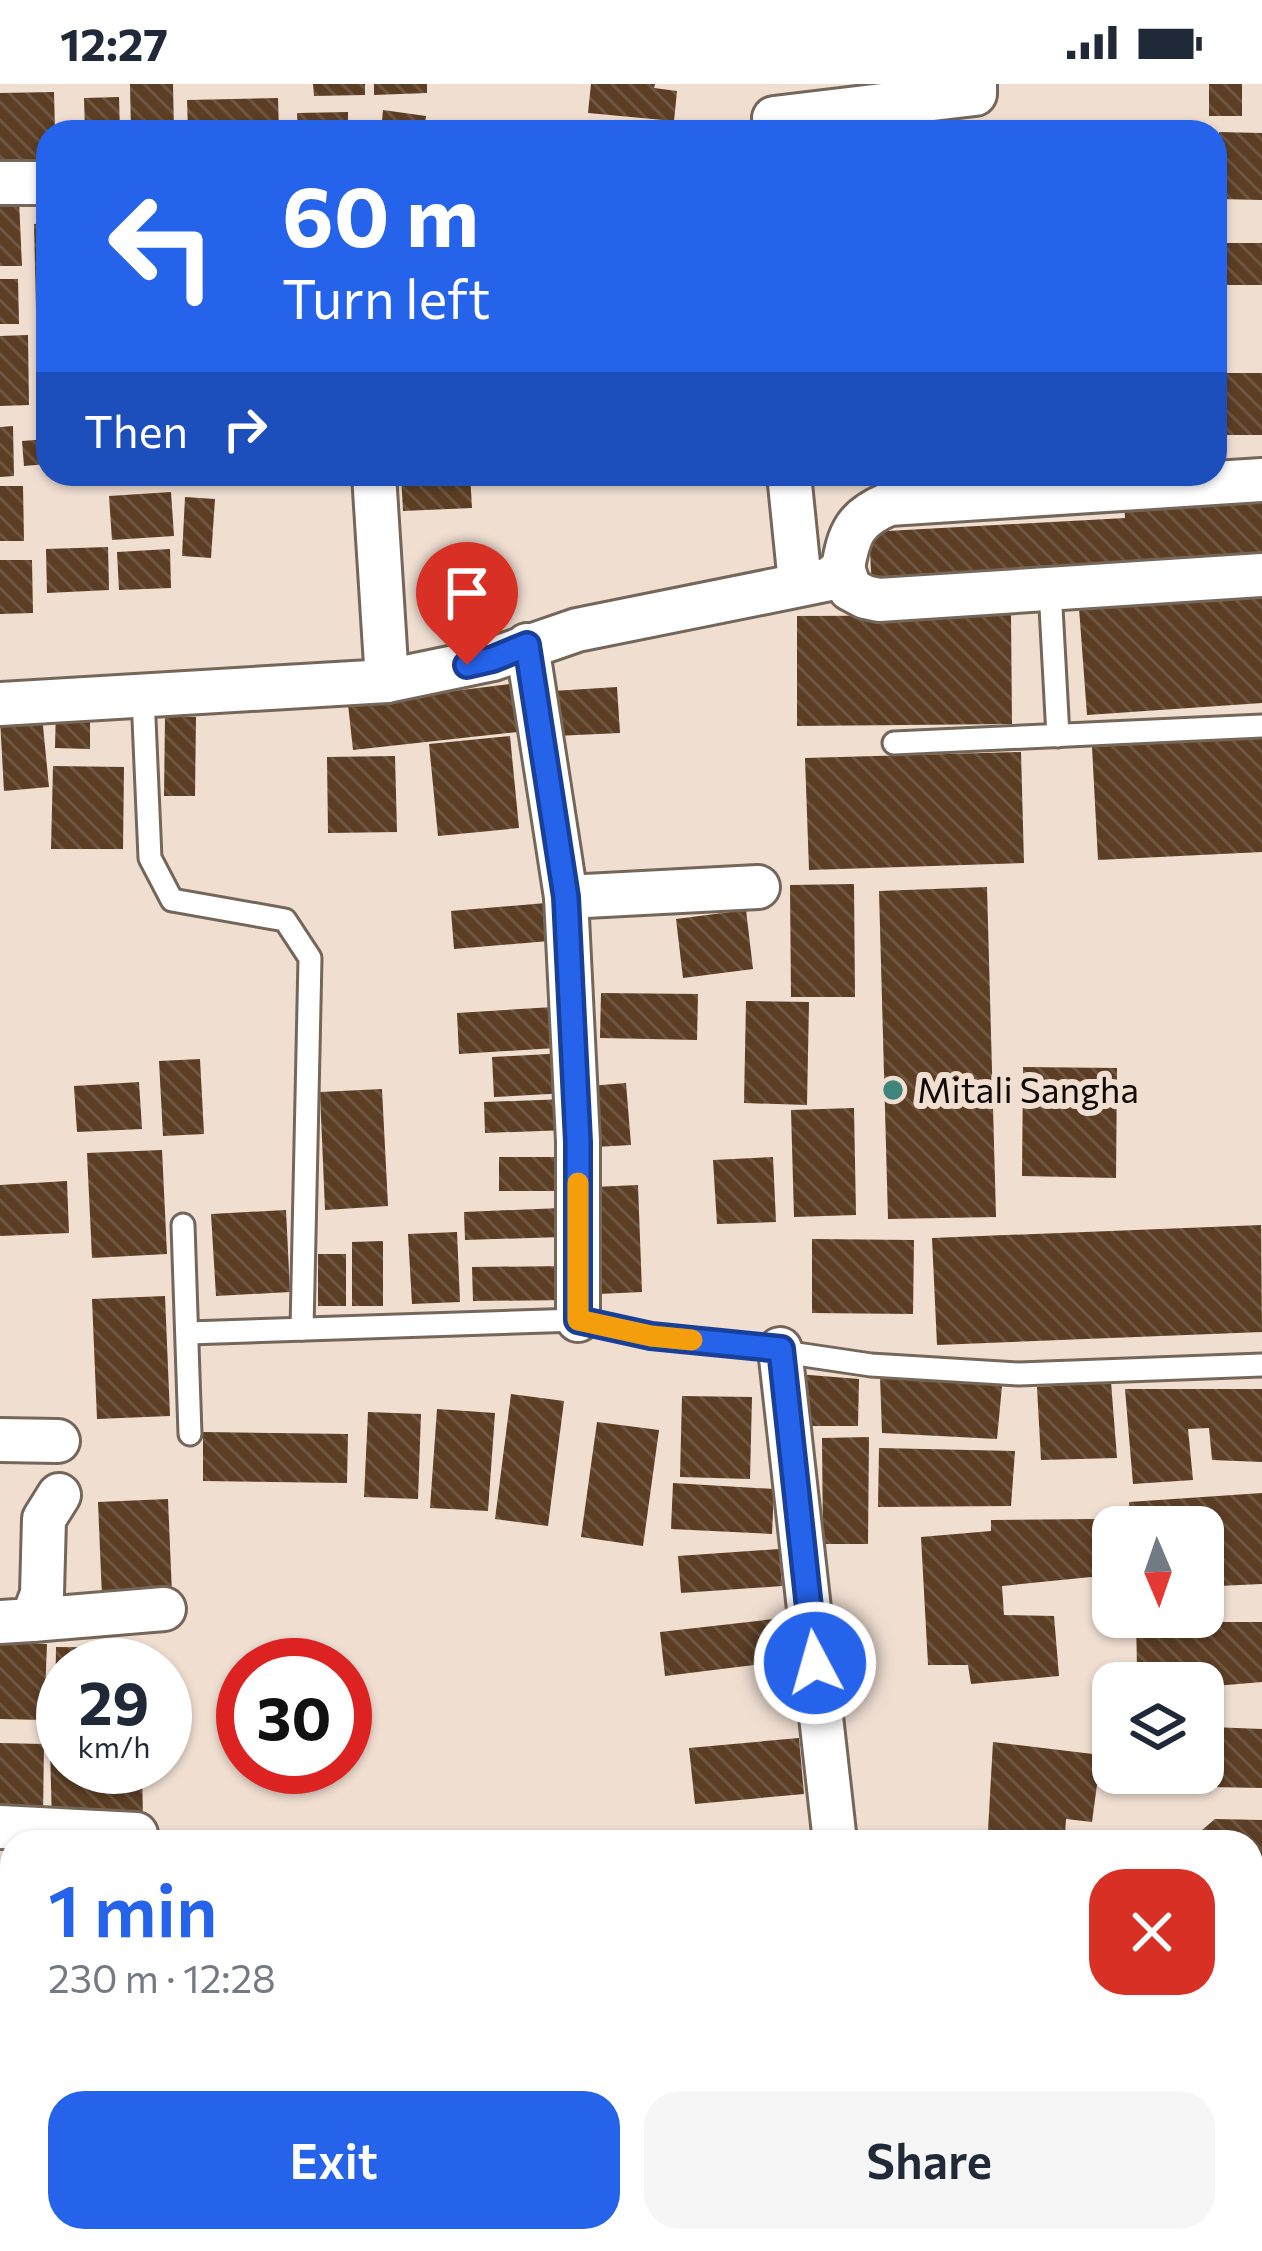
<!DOCTYPE html>
<html lang="en">
<head>
<meta charset="utf-8">
<style>
  body { margin:0; font-family:Commissioner,sans-serif; background:#f6f6f7; color:#1f2937; height:100vh; display:flex; flex-direction:column; font-size:45px; white-space:nowrap }
  * { box-sizing:border-box; margin:0 }
  p { font-size:39px; color:#747a83 }
  .icon { flex:none; width:66px; height:66px; fill:none; stroke:currentColor; stroke-width:2; stroke-linecap:round; stroke-linejoin:round }
  .map { position:relative; flex:1; overflow:hidden }
  .sheet { position:absolute; left:0px; top:1746px; width:1263px; height:423px; display:flex; flex-direction:column; background:#fff; border-radius:36px 36px 0 0; box-shadow:0 3px 9px #0004 }
  .sheet>* { flex:none }
  .guide { position:absolute; left:36px; top:36px; width:1191px; height:366px; border-radius:36px; box-shadow:0 3px 9px #0004; background:#2563eb; color:#fff; overflow:hidden }
  .needle { width:78px; rotate:178deg }
  .fabs { position:absolute; left:1092px; top:1422px; display:grid; gap:24px }
  .fabs a { display:grid; place-items:center; width:132px; height:132px; border-radius:24px; background:#fff; box-shadow:0 3px 9px #0004; font-size:60px }
  .speed { position:absolute; left:36px; top:1554px; display:flex; gap:24px; font-size:60px; font-weight:700; text-align:center }
  .speed>* { display:grid; place-content:center; width:156px; height:156px; border-radius:50%; background:#fff; box-shadow:0 3px 9px #0004; line-height:1 }
  .speed small { font-size:30px; font-weight:400 }
  .speed .limit { border:18px solid #d22; background:#fff; color:#111 }
  .pin { position:absolute; display:grid; place-items:center; width:102px; height:102px; color:#fff; margin:-123px -51px; border-radius:50% 50% 50% 0; rotate:-45deg; box-shadow:0 0 12px #0007 }
  .pin .icon { rotate:45deg }
  .me { position:absolute; width:132px; margin:-66px; rotate:354deg; stroke-linejoin:round; filter:drop-shadow(0 0 9px #0008) }
  .turn { display:flex; align-items:center; gap:42px; height:252px; padding:0 48px; font-size:54px }
  .turn .icon { width:156px; height:156px; stroke-width:2.5 }
  .turn b { display:block; font-size:84px; line-height:102px }
  .then { display:flex; align-items:center; height:114px; padding:0 48px; background:#0003; gap:24px; font-size:45px }
  .round { display:grid; place-items:center; flex:none; width:126px; height:126px; border-radius:36px; background:#f6f6f7 }
  .headline { display:flex; align-items:center; justify-content:space-between; height:204px; padding:0 48px }
  h1 { font-size:72px; font-weight:600; line-height:90px; color:#2563eb }
  .primary-button { display:flex; gap:24px; margin-top:auto; padding:24px 48px }
  .primary-button a { flex:1; height:138px; border-radius:36px; background:#2563eb; color:#fff; font-size:48px; font-weight:600; line-height:138px; text-align:center }
  .primary-button a+a { background:#f6f6f7; color:#1f2937 }
  .status { display:flex; justify-content:space-between; align-items:center; height:84px; padding:0 60px; background:#fff; direction:ltr }
  .status svg { height:33px; fill:currentColor }
  .map>svg:first-child { display:block }
  .building { fill:url(#building-back-hatch) }
  .lines { fill:none; stroke-linecap:round; stroke-linejoin:round }
  .service-casing { stroke:#75665a; stroke-width:27 }
  .minor-casing { stroke:#75665a; stroke-width:48 }
  .service { stroke:#fff; stroke-width:21 }
  .minor { stroke:#fff; stroke-width:42 }
  .route-casing { stroke:#184099; stroke-width:30 }
  .route { stroke:#2563eb; stroke-width:21 }
  .slow { stroke:#f59e0b; stroke-width:21 }
  .poi-dot { fill:#40857b; stroke:#f0ded1; stroke-width:4.5 }
  .labels { text-anchor:middle; stroke-width:12; stroke-linejoin:round; paint-order:stroke }
  .poi-label { font-size:36px; fill:#100b07; stroke:#f0ded1; text-anchor:start }
</style>
</head>
<body>
<div class="status"><b>12:27</b><svg viewBox="0 0 49 12"><path d="M0 12V9h3v3zM5 12V6h3v6zM10 12V3h3v9zM15 12V0h3v12zM26 1h20v11H26zM47 4h2v5h-2z"/></svg></div>
<div class="map">
<svg width="1262" height="2167" viewBox="0 0 1262 2167">
  <defs>
    <pattern id="building-back-hatch" width="6" height="6" patternUnits="userSpaceOnUse" patternTransform="scale(3)"><rect width="6" height="6" fill="#5c3e24"/><path d="M-1 5l2 2M0 0l6 6M5-1l2 2" fill="none" stroke="#6e5641"/></pattern>
  </defs>
  <rect width="100%" height="100%" fill="#f0ded1"/>
  <g class="building">
    <path d="M130 0H173L174 48H131Z"/>
    <path d="M313 0H365V11L314 12Z"/>
    <path d="M374 0H427V9L374 11Z"/>
    <path d="M591 0H655L654 4 677 7 674 37 588 29Z"/>
    <rect x="1209" y="0" width="33" height="32"/>
    <path d="M54 8 55 48H48V91L0 92V9Z"/>
    <path d="M119 13 120 48H85L84 14Z"/>
    <path d="M278 14 279 48H188L187 16Z"/>
    <path d="M383 26 426 32 424 48H381Z"/>
    <path d="M348 28V48H298L297 29Z"/>
    <path d="M1219 48 1262 49V116L1219 115Z"/>
    <path d="M19 116 22 182H0V118Z"/>
    <path d="M48 139V224H36L34 140Z"/>
    <rect x="1215" y="159" width="47" height="42"/>
    <path d="M0 195H18L19 240H0Z"/>
    <path d="M28 251 29 321 0 322V252Z"/>
    <rect x="1223" y="289" width="39" height="62"/>
    <path d="M13 342 14 392 0 393V343Z"/>
    <path d="M48 355V380L24 382 22 357Z"/>
    <path d="M401 390H470L472 424 403 427Z"/>
    <path d="M0 402H23L24 457H0Z"/>
    <path d="M171 408 174 452 112 456 109 412Z"/>
    <path d="M1262 408V484L872 505 869 448 1125 434 1124 416Z"/>
    <path d="M185 413 215 415 211 474 182 472Z"/>
    <path d="M108 463 109 506 47 509 46 465Z"/>
    <path d="M170 465 171 504 119 506 117 468Z"/>
    <path d="M0 476H32L33 529 0 530Z"/>
    <path d="M1262 511V619L1087 631 1079 524Z"/>
    <path d="M1011 531 1012 640 797 642V532Z"/>
    <path d="M510 600 518 648 353 666 348 620Z"/>
    <path d="M617 603 620 649 555 652 553 607Z"/>
    <path d="M56 623 90 624V665L55 664Z"/>
    <path d="M42 632 49 703 4 707 0 635Z"/>
    <path d="M165 633H196L195 712H164Z"/>
    <path d="M510 652 519 744 438 752 429 660Z"/>
    <path d="M1262 654V768L1098 776 1092 663Z"/>
    <path d="M1021 668 1024 779 809 786 805 674Z"/>
    <path d="M395 672 397 748 328 749 327 673Z"/>
    <path d="M53 682 124 683 123 765H51Z"/>
    <path d="M854 800 855 913H791L790 801Z"/>
    <path d="M987 803 996 1133 888 1135 879 807Z"/>
    <path d="M546 819 549 857 454 865 451 827Z"/>
    <path d="M746 826 753 885 683 894 676 835Z"/>
    <path d="M601 909 698 910 697 956 600 954Z"/>
    <path d="M746 917 809 918 807 1021 744 1019Z"/>
    <path d="M553 923 556 964 459 970 457 929Z"/>
    <path d="M566 969 568 1009 494 1013 492 973Z"/>
    <path d="M200 975 204 1050 163 1052 159 977Z"/>
    <path d="M1023 983 1117 984 1116 1094 1022 1092Z"/>
    <path d="M139 998 142 1045 77 1048 74 1002Z"/>
    <path d="M626 999 631 1061 595 1063 590 1002Z"/>
    <path d="M382 1005 388 1122 325 1126 320 1008Z"/>
    <path d="M567 1015 568 1046 485 1049 484 1018Z"/>
    <path d="M854 1024 856 1131 794 1133 791 1026Z"/>
    <path d="M162 1066 167 1170 92 1174 87 1069Z"/>
    <path d="M499 1073H570L571 1107H499Z"/>
    <path d="M773 1073 776 1138 717 1140 713 1076Z"/>
    <path d="M67 1097 69 1149 0 1152V1101Z"/>
    <path d="M638 1101 642 1208 598 1210 594 1103Z"/>
    <path d="M561 1124 562 1153 465 1156 464 1128Z"/>
    <path d="M286 1126 290 1208 216 1212 211 1130Z"/>
    <path d="M1261 1141 1262 1248 937 1261 932 1154Z"/>
    <path d="M457 1148 460 1218 412 1220 408 1150Z"/>
    <path d="M812 1155 914 1156 913 1230 812 1229Z"/>
    <path d="M383 1157V1222H352V1158Z"/>
    <rect x="318" y="1170" width="28" height="52"/>
    <path d="M570 1182V1216L473 1217 472 1183Z"/>
    <path d="M165 1212 170 1332 97 1335 92 1215Z"/>
    <path d="M797 1290 859 1295 858 1342H801Z"/>
    <path d="M880 1292 1002 1302 997 1355 882 1349Z"/>
    <path d="M1111 1298 1117 1374 1041 1376 1037 1303Z"/>
    <path d="M1125 1305H1262V1378L1212 1376 1209 1344 1188 1345 1193 1396 1133 1400Z"/>
    <path d="M511 1310 564 1317 548 1442 495 1435Z"/>
    <path d="M682 1312 752 1313 750 1395 680 1393Z"/>
    <path d="M437 1325 495 1329 488 1427 430 1424Z"/>
    <path d="M368 1328 421 1330 418 1415 364 1413Z"/>
    <path d="M597 1338 659 1346 643 1462 581 1453Z"/>
    <path d="M203 1348 348 1350 347 1399 203 1397Z"/>
    <path d="M869 1353 868 1460H823L822 1354Z"/>
    <path d="M879 1364 1015 1367 1011 1422 878 1423Z"/>
    <path d="M673 1399 774 1405 772 1450 671 1445Z"/>
    <path d="M1262 1409V1500L1218 1502V1538H1262V1598L1203 1603V1599H1190L1188 1582 1137 1585 1136 1533H1203V1443H1131L1129 1418Z"/>
    <path d="M168 1415 172 1510 102 1514 98 1418Z"/>
    <path d="M1097 1435 1101 1492 1002 1502 1004 1531 1054 1532 1059 1592 971 1600 968 1581H928L921 1453 991 1447V1436Z"/>
    <path d="M779 1465 782 1502 681 1509 678 1472Z"/>
    <path d="M774 1535 779 1578 665 1592 660 1548Z"/>
    <path d="M0 1558 47 1560 44 1636 0 1635Z"/>
    <path d="M56 1563 150 1564 149 1581H63V1639H55Z"/>
    <path d="M1211 1643 1262 1645V1704L1210 1703Z"/>
    <path d="M799 1654 804 1710 695 1720 689 1664Z"/>
    <path d="M993 1658 1101 1671 1092 1738 1066 1735 1065 1750 1101 1755V1758H1003V1750L988 1746Z"/>
    <path d="M0 1659 44 1660 43 1734H0Z"/>
    <path d="M50 1664H63V1683H142L143 1737 52 1739Z"/>
    <path d="M1215 1735 1262 1736V1875H1251V1758H1188Z"/>
    <rect x="0" y="1824" width="12" height="160"/>
    <path d="M1251 2019 1262 2020V2061L1251 2060Z"/>
    <path d="M11 2157H90L89 2167H10Z"/>
    <path d="M230 2157H271L269 2167H229Z"/>
    <path d="M290 2157H330L329 2167H288Z"/>
    <path d="M340 2157H453L452 2167H339Z"/>
    <path d="M479 2157H515L516 2167H480Z"/>
    <path d="M653 2157H699L701 2167H655Z"/>
    <path d="M739 2157H806L807 2167H741Z"/>
    <path d="M839 2157H921L922 2167H827L826 2159Z"/>
    <path d="M950 2157H1020L1021 2167H951Z"/>
    <path d="M1037 2157H1106L1097 2167H1038Z"/>
    <path d="M628 2159V2167H590V2160Z"/>
  </g>
  <g class="lines">
    <g class="service-casing">
      <g id="service">
        <path d="M1050 505 1058 652"/>
        <path d="M143 612 150 774 172 816 285 836 310 874 302 1245"/>
        <path d="M894 659 1262 642"/>
        <path d="M183 1141 190 1350"/>
        <path d="M188 1249 578 1236 651 1252 780 1265 790 1269 871 1281 1019 1290 1262 1281"/>
      </g>
    </g>
    <g class="minor-casing">
      <g id="minor">
        <path d="M774 34 975 10V0"/>
        <path d="M0 99H48"/>
        <path d="M374 390 387 597"/>
        <path d="M789 390 800 499"/>
        <path d="M843 484 850 505 865 513 879 516 1262 491"/>
        <path d="M527 561 566 813 578 1057V1236"/>
        <path d="M0 620 387 597 493 575 577 546 830 495 843 484C849 449 855 434 889 420L1262 396"/>
        <path d="M566 813 758 803"/>
        <path d="M780 1265 835 1758"/>
        <path d="M0 1356 58 1357"/>
        <path d="M32 1536 164 1525"/>
        <path d="M0 1538 32 1536 42 1510 44 1435 59 1411"/>
        <path d="M0 1743 136 1750"/>
        <path d="M0 2057 5 2167"/>
        <path d="M717 2157 718 2167"/>
        <path d="M1132 2157 1134 2167"/>
      </g>
    </g>
    <use href="#service" class="service"/>
    <use href="#minor" class="minor"/>
  </g>
  <g class="lines">
    <g class="route-casing">
      <path id="route" d="M467 581 493 575 527 561 566 813 578 1058V1236L651 1252 781 1265 815 1579"/>
    </g>
    <use href="#route" class="route"/>
    <path class="slow" d="M578 1099V1236L651 1252 692 1256"/>
  </g>
  <circle class="poi-dot" cx="893" cy="1006" r="12"/>
  <g class="labels">
    <g class="poi-label">
      <text x="917" y="1019">Mitali Sangha</text>
    </g>
  </g>
</svg>
<div class="fabs">
<a><svg class="needle" viewBox="-14 -14 28 28"><path d="M0-13l5 13h-10z" fill="#e53935"/><path d="M0 13l5-13h-10z" fill="#747a83"/></svg></a>
<a><svg class="icon" aria-label="layers" viewBox="0 0 24 24"><path d="M12 4l9 5-9 5-9-5zM3 14l9 5 9-5"/></svg></a>
</div>
<div class="speed"><div>29<small>km/h</small></div><div class="limit">30</div></div>
<div class="pin" style="left:467px;top:581px;background:#d93025"><svg class="icon" aria-label="arrive" viewBox="0 0 24 24"><path d="M6 21V4h12l-3 4 3 4H6"/></svg></div>
<svg class="me" style="left:815px;top:1579px" viewBox="-20 -20 40 40"><circle r="17" fill="#2563eb" stroke="#fff" stroke-width="3"/><path d="M0-11L8 9 0 5-8 9z" fill="#fff"/></svg>
<div class="guide">
<div class="turn"><svg class="icon" aria-label="left" viewBox="0 0 24 24"><path d="M17 20v-9H6M10 6l-5 5 5 5"/></svg><div><b>60 m</b>Turn left</div></div>
<div class="then">Then<svg class="icon" aria-label="right" viewBox="0 0 24 24"><path d="M7 20v-9h11M14 6l5 5-5 5"/></svg></div>
</div>
<section class="sheet">
<div class="headline"><div><h1>1 min</h1><p>230 m · 12:28</p></div><a class="round" style="background:#d93025;color:#fff"><svg class="icon" aria-label="close" viewBox="0 0 24 24"><path d="M6 6l12 12M18 6L6 18"/></svg></a></div>
<div class="primary-button"><a>Exit</a><a>Share</a></div>
</section>
</div>
</body>
</html>
